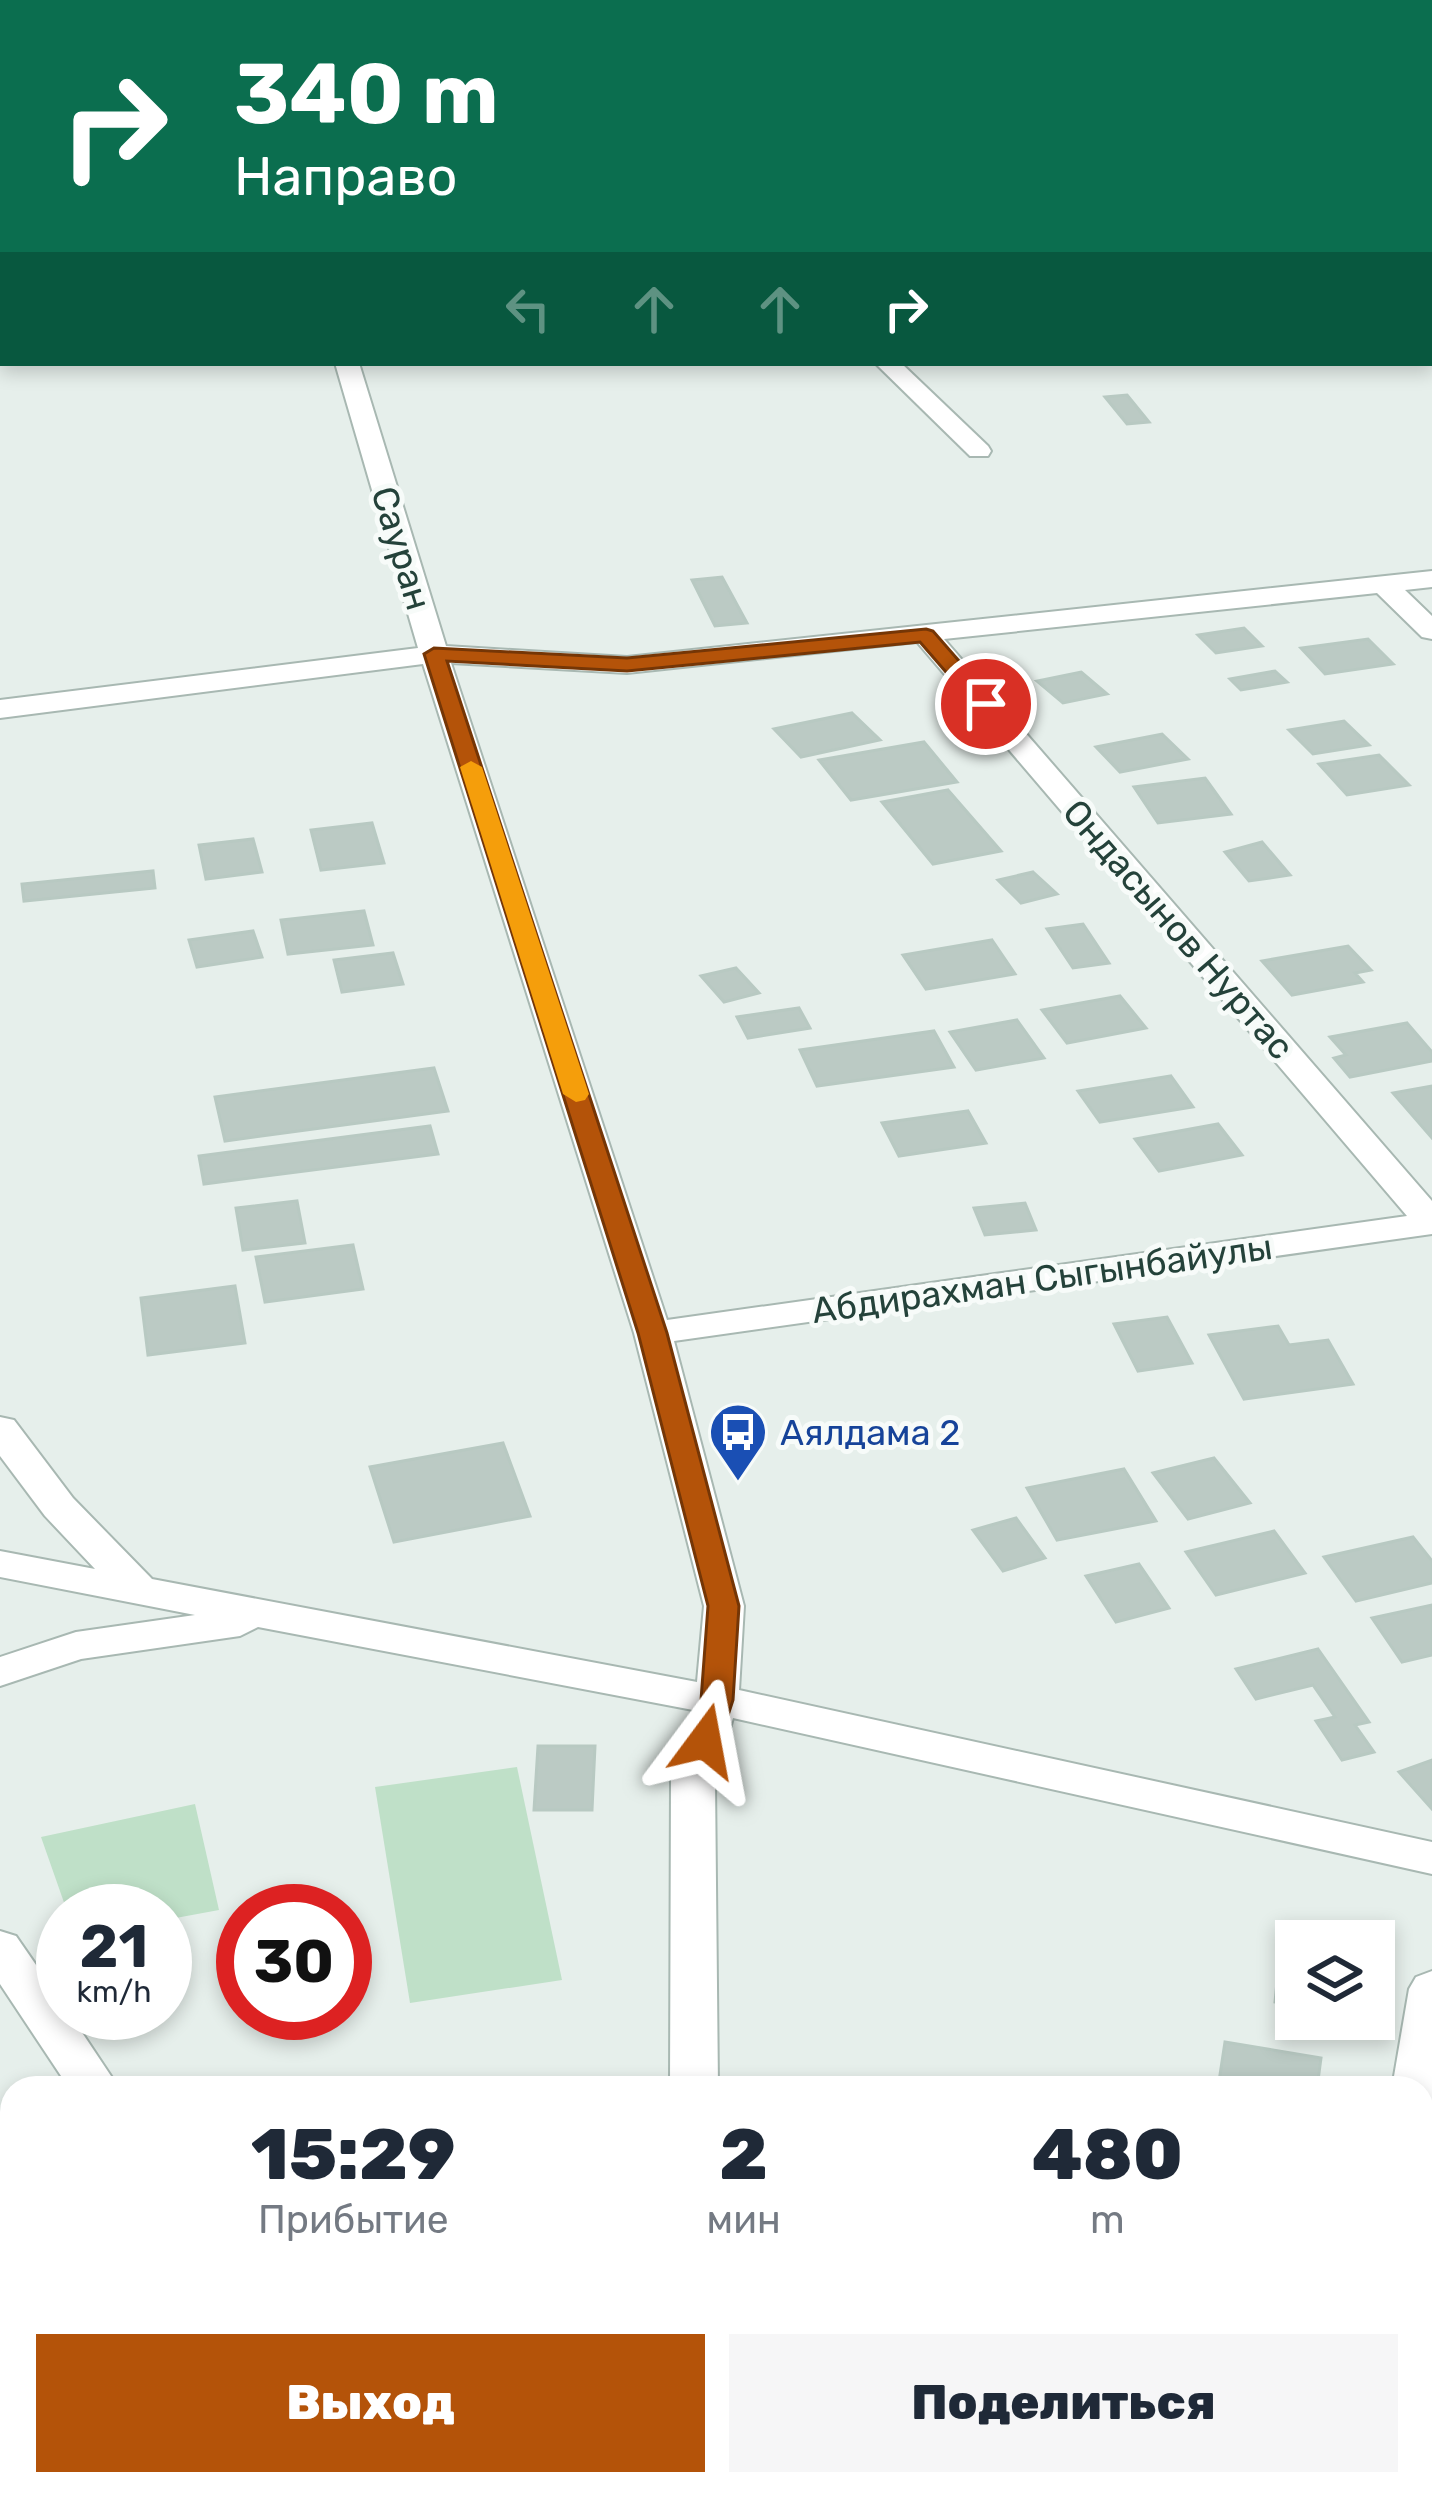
<!DOCTYPE html>
<html lang="ru">
<head>
<meta charset="utf-8">
<style>
  body { margin:0; font-family:Rubik,sans-serif; background:#f6f6f7; color:#1f2937; height:100vh; display:flex; flex-direction:column; font-size:45px; white-space:nowrap }
  * { box-sizing:border-box; margin:0 }
  p { font-size:39px; color:#747a83 }
  .icon { flex:none; width:66px; height:66px; fill:none; stroke:currentColor; stroke-width:2; stroke-linecap:round; stroke-linejoin:round }
  .map { position:relative; flex:1; overflow:hidden }
  .drawer { position:absolute; left:0px; top:2076px; width:1434px; height:420px; display:flex; flex-direction:column; background:#fff; border-radius:36px 36px 0 0; box-shadow:0 6px 18px #0003 }
  .drawer>* { flex:none }
  .banner { position:absolute; left:0px; top:0px; width:1434px; height:366px; box-shadow:0 6px 18px #0003; background:#0b6e4f; color:#fff; overflow:hidden }
  .fabs { position:absolute; left:1275px; top:1920px; display:grid; gap:24px }
  .fabs a { display:grid; place-items:center; width:120px; height:120px; border-radius:0px; background:#fff; box-shadow:0 6px 18px #0003; font-size:60px }
  .speed { position:absolute; left:36px; top:1884px; display:flex; gap:24px; font-size:60px; font-weight:700; text-align:center }
  .speed>* { display:grid; place-content:center; width:156px; height:156px; border-radius:50%; background:#fff; box-shadow:0 6px 18px #0003; line-height:1 }
  .speed small { font-size:30px; font-weight:400 }
  .speed .limit { border:18px solid #d22; background:#fff; color:#111 }
  .pin { position:absolute; display:grid; place-items:center; width:102px; height:102px; color:#fff; margin:-51px; border:6px solid #fff; border-radius:50%; box-shadow:0 3px 12px #0007 }
  .me { position:absolute; width:132px; margin:-66px; rotate:13deg; stroke-linejoin:round; filter:drop-shadow(0 0 9px #0008) }
  .turn { display:flex; align-items:center; gap:42px; height:252px; padding:0 36px; font-size:54px }
  .turn .icon { width:156px; height:156px; stroke-width:2.5 }
  .turn b { display:block; font-size:84px; line-height:102px }
  .lanes { display:flex; align-items:center; height:114px; padding:0 36px; background:#0003; justify-content:center; gap:60px; direction:ltr }
  .lanes .off { opacity:.35 }
  .eta { display:flex; justify-content:space-evenly; align-items:center; height:204px; text-align:center }
  .eta b { font-size:72px; font-weight:800; line-height:84px }
  .primary-button { display:flex; gap:24px; margin-top:auto; padding:24px 36px }
  .primary-button a { flex:1; height:138px; border-radius:0px; background:#b45309; color:#fff; font-size:48px; font-weight:800; line-height:138px; text-align:center }
  .primary-button a+a { background:#f6f6f7; color:#1f2937 }
  .map>svg:first-child { display:block }
  .green { fill:#bfe0c8 }
  .building { fill:#bbcac4; stroke:#b8c9c2; stroke-width:3 }
  .lines { fill:none; stroke-linecap:round; stroke-linejoin:round }
  .minor-casing { stroke:#a8b8b2; stroke-width:4 }
  .minor { fill:#fff; fill-rule:evenodd }
  .route { fill:#b45309; stroke:#753606; stroke-width:3 }
  .slow { fill:#f59e0b }
  .labels { text-anchor:middle; stroke-width:10; stroke-linejoin:round; paint-order:stroke }
  .street-label { font-size:36px; fill:#24423a; stroke:#f7fbf9 }
  .transit-label { font-size:36px; fill:#164399; stroke:#f7fbf9; text-anchor:start }
</style>
</head>
<body>
<div class="map">
<svg width="1432" height="2496" viewBox="0 0 1432 2496">
  <rect width="100%" height="100%" fill="#e6efeb"/>
  <g class="green">
    <path d="M517 1767 562 1980 410 2003 375 1787Z"/>
    <path d="M195 1804 219 1910 165 1920V1911H67L41 1837Z"/>
  </g>
  <g class="building">
    <path d="M1127 395 1149 422 1127 424 1105 397Z"/>
    <path d="M722 577 747 623 715 626 692 580Z"/>
    <path d="M1244 628 1262 646 1216 653 1198 635Z"/>
    <path d="M1368 639 1393 664 1325 674 1301 648Z"/>
    <path d="M1275 671 1287 682 1241 690 1230 679Z"/>
    <path d="M1081 672 1107 694 1063 703 1037 681Z"/>
    <path d="M852 713 880 740 801 757 774 729Z"/>
    <path d="M1344 721 1369 745 1313 754 1289 730Z"/>
    <path d="M1162 734 1188 759 1120 772 1096 747Z"/>
    <path d="M924 742 957 782 851 800 819 760Z"/>
    <path d="M1379 755 1409 785 1347 795 1319 764Z"/>
    <path d="M1205 778 1231 814 1158 823 1134 787Z"/>
    <path d="M948 790 1001 851 933 864 882 802Z"/>
    <path d="M372 823 384 863 321 870 311 830Z"/>
    <path d="M253 839 262 872 206 879 199 845Z"/>
    <path d="M1262 842 1290 875 1249 881 1225 852Z"/>
    <path d="M153 871 155 888 24 901 22 884Z"/>
    <path d="M1033 872 1057 894 1021 903 998 880Z"/>
    <path d="M364 911 373 945 288 954 281 920Z"/>
    <path d="M1083 924 1109 963 1073 968 1047 929Z"/>
    <path d="M253 931 262 957 197 967 189 940Z"/>
    <path d="M992 940 1015 974 926 989 903 955Z"/>
    <path d="M1348 946 1371 970 1355 973 1363 982 1292 995 1262 961Z"/>
    <path d="M393 953 403 984 342 992 334 960Z"/>
    <path d="M736 968 759 993 724 1002 701 976Z"/>
    <path d="M1120 996 1146 1028 1067 1043 1042 1010Z"/>
    <path d="M799 1008 810 1028 748 1038 737 1017Z"/>
    <path d="M1017 1020 1044 1058 976 1070 950 1032Z"/>
    <path d="M1407 1023 1432 1052V1061L1350 1077 1334 1058 1346 1055 1330 1037Z"/>
    <path d="M934 1031 954 1067 817 1086 800 1050Z"/>
    <path d="M434 1068 448 1111 225 1141 215 1097Z"/>
    <path d="M1171 1076 1193 1107 1100 1122 1078 1091Z"/>
    <path d="M1432 1086V1138L1393 1093Z"/>
    <path d="M968 1111 986 1143 899 1156 882 1123Z"/>
    <path d="M1218 1124 1242 1155 1159 1171 1135 1139Z"/>
    <path d="M430 1126 438 1154 204 1184 199 1156Z"/>
    <path d="M297 1201 305 1243 243 1250 236 1208Z"/>
    <path d="M1025 1203 1036 1230 985 1235 974 1208Z"/>
    <path d="M353 1245 363 1289 265 1302 256 1257Z"/>
    <path d="M235 1286 245 1343 148 1355 141 1298Z"/>
    <path d="M1167 1317 1192 1363 1138 1371 1114 1324Z"/>
    <path d="M1278 1326 1289 1345 1328 1340 1353 1384 1244 1399 1209 1335Z"/>
    <path d="M503 1443 530 1516 394 1542 370 1467Z"/>
    <path d="M1214 1458 1250 1503 1188 1519 1153 1473Z"/>
    <path d="M1124 1469 1156 1521 1057 1540 1027 1488Z"/>
    <path d="M1016 1518 1045 1558 1003 1571 973 1530Z"/>
    <path d="M1274 1531 1305 1573 1216 1595 1186 1552Z"/>
    <path d="M1413 1537 1432 1561V1583L1356 1601 1324 1557Z"/>
    <path d="M1139 1564 1169 1608 1116 1622 1086 1576Z"/>
    <path d="M1432 1605V1655L1402 1662 1372 1618Z"/>
    <path d="M1318 1649 1369 1722 1355 1725 1374 1752 1342 1760 1316 1721 1335 1717 1313 1685 1256 1699 1236 1669Z"/>
    <path d="M538 1746H595L592 1810H534Z"/>
    <path d="M1432 1760V1809L1399 1772Z"/>
    <path d="M1280 1952 1296 1954V2005L1275 2002Z"/>
    <path d="M1225 2042 1321 2058 1317 2088H1218Z"/>
    <path d="M1422 2292 1432 2294V2383L1422 2380Z"/>
  </g>
  <g class="lines">
    <g class="minor-casing">
      <g id="minor">
        <path d="M238 0H256L257 3H239Z"/>
        <path d="M503 0H522L524 3H505Z"/>
        <path d="M1104 0H1124L1126 3H1106Z"/>
        <path d="M3 88V100L0 101V89Z"/>
        <rect x="1431" y="206" width="1" height="13"/>
        <path d="M335 363H359L446 646 627 657 1432 571V587L1405 590 1432 616V639L1422 637 1377 593 944 639 1432 1201V1234L674 1341 744 1606 739 1690 1432 1842V1874L733 1718 715 1781 718 2088H670L671 1781 693 1710 258 1627 240 1636 81 1659 0 1686V1657L76 1632 195 1615 0 1577V1551L95 1569 45 1516 0 1456V1417L14 1420 73 1498 152 1579 697 1682 704 1606 634 1333 423 664 0 718V700L418 648ZM917 642 1407 1216 667 1320 451 663 627 673Z"/>
        <path d="M875 363H901L988 446 991 451 988 456H970Z"/>
        <path d="M0 1931 16 1936 63 2004V2013H69L119 2088H69L0 1984Z"/>
        <path d="M1432 1971V2101L1422 2105V2088H1392L1409 1989 1416 1977Z"/>
        <path d="M308 2484H381L375 2496H302Z"/>
        <path d="M1028 2484H1091L1097 2496H1034Z"/>
      </g>
    </g>
    <use href="#minor" class="minor"/>
  </g>
  <path class="route" d="M926 629 933 631 993 700V709H978L920 642 627 671 447 661 667 1333 739 1606 733 1700 717 1749H694L689 1741 701 1700 708 1606 638 1333 424 654 434 648 627 658Z"/>
  <path class="slow" d="M471 761 482 767 589 1094 585 1100 576 1102 563 1094 460 767Z"/>
  <defs>
    <g id="bus-pin" transform="scale(3)"><path d="M0 17L-7.5 6A9.5 9.5 0 1 1 7.5 6Z" fill="#1a4fb4" stroke="#f7fbf9"/><path d="M-5-6H5V4H4V6H2V4H-2V6H-4V4H-5ZM-3.5-4V0h7V-4ZM-3.5 1.2v1.5H-2V1.2ZM2 1.2v1.5H3.5V1.2Z" fill="#fff"/></g>
  </defs>
  <g fill-rule="evenodd">
    <use href="#bus-pin" x="738" y="1432"/>
  </g>
  <g class="labels">
    <g class="street-label">
      <text transform="translate(402 548) rotate(73)" y="13">Сауран</text>
      <text transform="translate(1179 929) rotate(49)" y="13">Ондасынов Нуртас</text>
      <text transform="translate(1042 1278) rotate(-8)" y="13">Абдирахман Сыгынбайулы</text>
    </g>
    <g class="transit-label">
      <text x="780" y="1445">Аялдама 2</text>
    </g>
  </g>
</svg>
<div class="fabs">
<a><svg class="icon" aria-label="layers" viewBox="0 0 24 24"><path d="M12 4l9 5-9 5-9-5zM3 14l9 5 9-5"/></svg></a>
</div>
<div class="speed"><div>21<small>km/h</small></div><div class="limit">30</div></div>
<div class="pin" style="left:986px;top:704px;background:#d93025"><svg class="icon" aria-label="arrive" viewBox="0 0 24 24"><path d="M6 21V4h12l-3 4 3 4H6"/></svg></div>
<svg class="me" style="left:705px;top:1741px" viewBox="-20 -20 40 40"><path d="M0-17L14 15 0 8-14 15z" fill="#b45309" stroke="#fff" stroke-width="4"/></svg>
<div class="banner">
<div class="turn"><svg class="icon" aria-label="right" viewBox="0 0 24 24"><path d="M7 20v-9h11M14 6l5 5-5 5"/></svg><div><b>340 m</b>Направо</div></div>
<div class="lanes"><svg class="icon off" aria-label="left" viewBox="0 0 24 24"><path d="M17 20v-9H6M10 6l-5 5 5 5"/></svg><svg class="icon off" aria-label="ahead" viewBox="0 0 24 24"><path d="M12 20V5M6 11l6-6 6 6"/></svg><svg class="icon off" aria-label="ahead" viewBox="0 0 24 24"><path d="M12 20V5M6 11l6-6 6 6"/></svg><svg class="icon" aria-label="right" viewBox="0 0 24 24"><path d="M7 20v-9h11M14 6l5 5-5 5"/></svg></div>
</div>
<section class="drawer">
<div class="eta">
<div><b>15:29</b><p>Прибытие</p></div>
<div><b>2</b><p>мин</p></div>
<div><b>480</b><p>m</p></div>
</div>
<div class="primary-button"><a>Выход</a><a>Поделиться</a></div>
</section>
</div>
</body>
</html>
